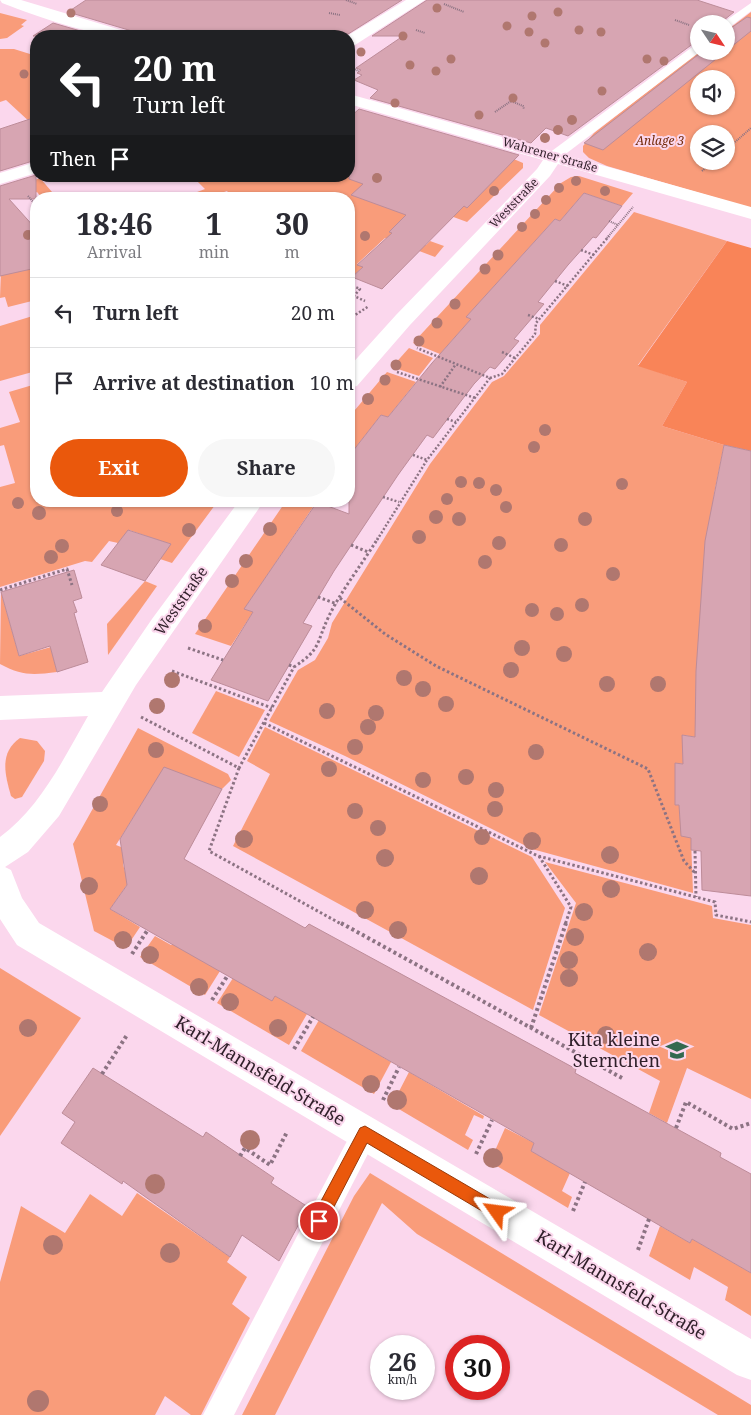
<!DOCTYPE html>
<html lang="en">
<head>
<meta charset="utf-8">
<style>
  body { margin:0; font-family:"Noto Serif",serif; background:#f7f7f7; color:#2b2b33; height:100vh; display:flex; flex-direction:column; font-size:19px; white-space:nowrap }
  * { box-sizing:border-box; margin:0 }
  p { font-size:16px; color:#7c7c81 }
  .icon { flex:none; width:28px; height:28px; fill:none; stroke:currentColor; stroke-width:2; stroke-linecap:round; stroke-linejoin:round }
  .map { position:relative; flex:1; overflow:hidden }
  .side { position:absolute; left:30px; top:192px; width:325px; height:315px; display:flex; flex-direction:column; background:#fff; border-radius:20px; box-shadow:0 1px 4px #0004 }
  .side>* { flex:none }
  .guide { position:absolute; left:30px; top:30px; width:325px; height:152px; border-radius:20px; box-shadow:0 1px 4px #0004; background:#202124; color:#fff; overflow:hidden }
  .needle { width:32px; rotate:125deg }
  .fabs { position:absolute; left:690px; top:15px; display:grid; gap:10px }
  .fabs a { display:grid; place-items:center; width:45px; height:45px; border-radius:50%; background:#fff; box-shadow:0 1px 4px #0004; font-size:25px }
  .speed { position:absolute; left:370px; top:1335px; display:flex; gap:10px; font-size:25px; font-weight:700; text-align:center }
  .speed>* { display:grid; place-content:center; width:65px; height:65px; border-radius:50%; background:#fff; box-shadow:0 1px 4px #0004; line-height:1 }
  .speed small { font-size:12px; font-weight:400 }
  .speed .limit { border:8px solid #d22; background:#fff; color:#111 }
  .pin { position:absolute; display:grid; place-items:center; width:42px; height:42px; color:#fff; margin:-21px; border:2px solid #fff; border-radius:50%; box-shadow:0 1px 5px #0007 }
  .me { position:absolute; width:55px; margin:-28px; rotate:301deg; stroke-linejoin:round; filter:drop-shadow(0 0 4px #0008) }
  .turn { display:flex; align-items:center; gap:18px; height:105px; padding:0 20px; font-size:22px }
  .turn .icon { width:65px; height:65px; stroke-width:2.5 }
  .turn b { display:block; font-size:35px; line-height:42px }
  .then { display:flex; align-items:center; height:48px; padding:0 20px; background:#0003; gap:10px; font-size:19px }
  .eta { display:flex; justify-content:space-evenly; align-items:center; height:85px; text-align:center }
  .eta b { font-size:30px; font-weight:700; line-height:35px }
  .primary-button { display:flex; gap:10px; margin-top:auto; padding:10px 20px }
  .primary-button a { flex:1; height:58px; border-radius:30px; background:#ea580c; color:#fff; font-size:20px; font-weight:700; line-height:58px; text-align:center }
  .primary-button a+a { background:#f7f7f7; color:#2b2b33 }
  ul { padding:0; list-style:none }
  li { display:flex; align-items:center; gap:15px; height:70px; padding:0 20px; border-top:1px solid #e1e1e2 }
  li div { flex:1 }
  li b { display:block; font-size:19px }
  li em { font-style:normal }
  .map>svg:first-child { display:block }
  .green { fill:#f99c7a; fill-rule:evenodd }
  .forest { fill:#f98458 }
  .building { fill:#d7a5b2; stroke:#bd8c99 }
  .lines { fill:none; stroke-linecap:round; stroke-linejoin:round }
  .path-far3 { stroke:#8c7383; stroke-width:2; stroke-dasharray:1 1; stroke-linecap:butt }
  .path-far2 { stroke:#8c7383; stroke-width:2.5; stroke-dasharray:2 2; stroke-linecap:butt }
  .path-far1 { stroke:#8c7383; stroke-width:3; stroke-dasharray:2.5 2.5; stroke-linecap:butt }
  .path { stroke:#8c7383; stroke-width:4; stroke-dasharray:3 3; stroke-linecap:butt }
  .service { fill:#fff; fill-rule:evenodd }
  .minor { fill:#fff; fill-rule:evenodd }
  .tree { fill:#b0776f }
  .route { fill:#ea580c; stroke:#983908 }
  .labels { text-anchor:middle; stroke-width:4; stroke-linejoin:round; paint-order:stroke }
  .far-park-label { font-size:12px; font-style:italic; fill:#722908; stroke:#fbd7ed }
  .far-street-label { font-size:12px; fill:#2f1f29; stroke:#fbd7ed }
  .street-label { font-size:15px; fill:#2f1f29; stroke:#fbd7ed }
  .near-poi-label { font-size:18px; fill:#2f1f29; stroke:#fbd7ed; text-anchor:end }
  .near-street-label { font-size:18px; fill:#2f1f29; stroke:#fbd7ed }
</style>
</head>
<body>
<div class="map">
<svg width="751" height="1415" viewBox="0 0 751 1415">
  <rect width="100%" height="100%" fill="#fbd7ed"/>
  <g class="green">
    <path d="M751 12V208L607 166 589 158 583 152V146L594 133 700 51H726V31ZM699 79H726V106H699ZM699 134H726V161H699Z"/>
    <path d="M0 13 27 20 21 25 24 26 7 38 0 39Z"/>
    <path d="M0 49H14L30 54 36 50V123L32 124 6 100 0 102Z"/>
    <path d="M444 140 516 160 523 163V168L467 222 410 201V212L390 232 426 245 430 241 444 246 435 257 385 238 357 264 363 267 352 277 349 276V199H223L231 196 227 191 204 199H186L184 197 205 189 196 180 199 179 197 176H349V161L356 153Z"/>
    <path d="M579 176 633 193 622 206 584 193 560 221 555 219 469 314 467 317 471 319 440 354 413 343 561 183 571 177Z"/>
    <path d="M40 178 58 199H43L37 192 29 195 21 185Z"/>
    <path d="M634 212 727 241 638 365 687 382 662 426 724 445 714 494 695 737 683 735V764L675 763V804L684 806 691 838 693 893 532 849 345 756 269 721 298 670 315 660 328 638 332 623 430 464 492 382 504 376 540 334V325Z"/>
    <path d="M36 231V248L18 255 23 270 36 267V300L8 307 5 297 0 298 2 244Z"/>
    <path d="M36 315V371L0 381V326Z"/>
    <path d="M409 348 433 358 419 376 392 367Z"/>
    <path d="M387 372 416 382 388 417 381 415 349 456V417Z"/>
    <path d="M36 384V501H218L172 563 160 559 170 544 129 530 118 543 109 541 92 562 85 561 0 587V487L15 483 4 445 0 446V428L20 422 9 392Z"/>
    <path d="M286 501H317L245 608 253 612 231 646 195 634Z"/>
    <path d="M145 581 157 586 108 655 107 624Z"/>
    <path d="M1 592 19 656 51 647 57 672C33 675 22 676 0 664Z"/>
    <path d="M216 691 265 710 239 757 192 733Z"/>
    <path d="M265 727 532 857 565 908 533 1010 233 846 270 774 247 761Z"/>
    <path d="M138 728 228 774 231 780 222 789 164 768 116 845 131 851 123 864 125 872 133 876 110 909 140 927 126 948 94 931 73 844Z"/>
    <path d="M20 738 37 741 45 751 44 761 22 797 15 799 11 796C4 772 0 752 20 738Z"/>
    <path d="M545 862 712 906 713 918 751 925V1099L687 1068 667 1123 649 1113 660 1081 539 1015 576 903Z"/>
    <path d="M155 936 171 945 173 944 220 971 205 995 140 957Z"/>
    <path d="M0 968 81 1018 0 1136Z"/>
    <path d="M233 978 275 996 307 1014 289 1045 217 1003Z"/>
    <path d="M319 1020 391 1062 374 1094 301 1051Z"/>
    <path d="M409 1072 484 1116 483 1119 474 1115 465 1135 473 1140 468 1150 392 1105Z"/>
    <path d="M505 1128 534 1143 531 1151 570 1173 562 1191 572 1197 568 1208 490 1162Z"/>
    <path d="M370 1173 751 1405V1415H718L417 1234 382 1203 275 1415H242L354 1196Z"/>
    <path d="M137 1193 230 1257 227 1262 247 1277 232 1304 250 1318 201 1415H191L165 1396 155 1415H0V1282L21 1206 65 1233 90 1194 122 1216Z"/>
    <path d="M660 1226 690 1243 692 1239 751 1273V1316L725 1300 728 1287 694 1267 690 1280 649 1256Z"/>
  </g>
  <path class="forest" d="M727 241 751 248V451L724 445 662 426 687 382 638 366Z"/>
  <g class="building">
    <path d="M86 0H402L345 36H135L132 31 68 12Z"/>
    <path d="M427 0H697L734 12 719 24H699V42L694 43 568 136 546 128 531 143 370 98 378 90 354 80 362 75 357 73 361 70 356 68 403 36H372Z"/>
    <path d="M747 17 751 18V31L726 51V30L731 28Z"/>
    <path d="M53 23 84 32 107 36H33Z"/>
    <path d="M703 51H726L603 150 584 143Z"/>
    <path d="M359 109 519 155 467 208 464 206 382 289 352 277 363 267 357 265 392 233 389 232 406 215 351 195 363 184 349 179V118Z"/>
    <path d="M36 117V160L0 171V129Z"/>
    <path d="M36 175V199H9L36 229V268L0 276V186Z"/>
    <path d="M584 193 622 206 596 238 593 237 568 265 538 302 544 304 514 339 519 341 495 369 490 367 474 384 433 438 427 435 398 475 334 571 303 623 312 626 268 701 211 680 253 612 244 609 317 502 349 514V456L381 415 388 417 432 363 471 319 466 317 555 219 560 221Z"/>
    <path d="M724 445 751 451V896L702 890 701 851 691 850V838L681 836 679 805H675V763L683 764 682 735 695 737 696 671 705 541Z"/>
    <path d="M128 530 171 544 145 581 101 565Z"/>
    <path d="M74 570 82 598 73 601 77 612 74 613 88 662 57 672 50 646 19 656 1 592Z"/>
    <path d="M164 767 222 789 184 859 305 928 309 924 576 1069 575 1073 721 1153 720 1157 751 1174V1273L692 1239 690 1243 531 1151 534 1143 307 1014 275 996 272 1001 110 909 127 885 120 839Z"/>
    <path d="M93 1068 203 1137 206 1132 274 1178 271 1183 308 1207 279 1261 242 1235 230 1257 123 1181 122 1184 61 1143 75 1122 62 1113Z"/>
  </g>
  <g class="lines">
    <g class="path-far3">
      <path d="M346 0 357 4"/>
      <path d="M444 4 464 12"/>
      <path d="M329 13 340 15"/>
      <path d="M675 20 689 25"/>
      <path d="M416 30 425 33"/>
      <path d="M351 68 359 71"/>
      <path d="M495 112 511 101 523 106 524 109"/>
      <path d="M726 150 751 128"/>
      <path d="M702 171 713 161"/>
      <path d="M144 176 146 179 149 178"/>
      <path d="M28 196 34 203"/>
      <path d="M609 221 618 225"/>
      <path d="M607 238 633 207"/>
    </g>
    <g class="path-far2">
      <path d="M581 250 594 255"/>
      <path d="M555 281 568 286"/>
      <path d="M349 284 360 289 354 296 365 301"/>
      <path d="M528 315 539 319"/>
      <path d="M349 319 369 306"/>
      <path d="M502 352 515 358"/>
      <path d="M397 372 475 398"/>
      <path d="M490 378 502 374 535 334 536 323 609 236"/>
      <path d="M440 387 456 364"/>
      <path d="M447 419 456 422"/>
      <path d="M413 455 427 460"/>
      <path d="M383 497 399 502"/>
      <path d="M377 540 427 460 490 378 417 348"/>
    </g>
    <g class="path-far1">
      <path d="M351 545 368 552"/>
      <path d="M0 590 67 569 72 585"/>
      <path d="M318 597 337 604"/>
      <path d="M340 598 385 634 436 666 648 769 684 861 696 874"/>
      <path d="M188 648 223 660"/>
      <path d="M289 665 294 667"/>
      <path d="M172 671 272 708"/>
      <path d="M141 717 239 768 294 667C321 649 316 644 328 618 340 592 363 563 378 538"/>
      <path d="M264 723 538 856 715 902 716 915 751 922"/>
      <path d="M239 768 209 851 343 925"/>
      <path d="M695 851 696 897"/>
      <path d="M539 856 571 907 565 925"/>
    </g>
    <g class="path">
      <path d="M341 923 622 1078"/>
      <path d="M132 954 147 931"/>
      <path d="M212 1000 228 975"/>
      <path d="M531 1028 566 923"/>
      <path d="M294 1049 313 1017"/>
      <path d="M102 1074 127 1035"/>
      <path d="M383 1100 399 1067"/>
      <path d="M676 1128 686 1102 733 1129 751 1123"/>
      <path d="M476 1154 492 1120"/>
      <path d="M240 1156 245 1148 270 1165 287 1132"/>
      <path d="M573 1211 585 1182"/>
      <path d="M638 1250 649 1219"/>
    </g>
    <g class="service">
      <path d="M751 3V11L730 27 726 28V24H721Z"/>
      <path d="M699 44V51H701L559 159H549L548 156 549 153 695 45Z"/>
      <path d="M365 1120 374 1124 378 1133 374 1142 234 1415H203L356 1124Z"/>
    </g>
    <g class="minor">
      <path d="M0 0H21L131 33 133 36C96 38 38 17 2 3Z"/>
      <path d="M406 0H425L355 45 349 47 347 36Z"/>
      <path d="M349 94 751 207V219L558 164 550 176 410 325 357 386 349 388V367L396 315 537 169 543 160 349 104Z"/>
      <path d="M36 162V173L0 184V173Z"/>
      <path d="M239 501H264L136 685 59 816 28 852 5 867 11 870 22 898 39 923 751 1339V1380L737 1375 17 945 0 919V837C40 808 64 758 88 716L0 720V696L102 692 152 619Z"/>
    </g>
  </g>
  <g class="tree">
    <circle cx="437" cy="8" r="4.5"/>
    <circle cx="558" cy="12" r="4.5"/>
    <circle cx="71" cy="13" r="4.5"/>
    <circle cx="532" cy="16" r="4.5"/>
    <circle cx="507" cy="26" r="4.5"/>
    <circle cx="579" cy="30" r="4.5"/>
    <circle cx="529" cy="32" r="4.5"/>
    <circle cx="601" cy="32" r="4.5"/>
    <circle cx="403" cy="36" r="4.5"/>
    <circle cx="545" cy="43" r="4.5"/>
    <circle cx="361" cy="52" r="4.5"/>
    <circle cx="451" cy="59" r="4.5"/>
    <circle cx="647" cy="59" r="4.5"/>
    <circle cx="664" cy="61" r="4.5"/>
    <circle cx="410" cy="65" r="4.5"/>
    <circle cx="436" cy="71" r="4.5"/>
    <circle cx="24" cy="74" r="4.5"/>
    <circle cx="602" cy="91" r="4.5"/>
    <circle cx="513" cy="98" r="4.5"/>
    <circle cx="395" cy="103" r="4.5"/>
    <circle cx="479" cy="115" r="4.5"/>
    <circle cx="572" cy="120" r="5"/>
    <circle cx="558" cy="130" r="5"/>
    <circle cx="545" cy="138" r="5"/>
    <circle cx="377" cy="178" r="5"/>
    <circle cx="576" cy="181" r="5"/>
    <circle cx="559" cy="188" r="5"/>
    <circle cx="494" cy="191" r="5"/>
    <circle cx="605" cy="191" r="5"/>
    <circle cx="546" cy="200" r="5"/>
    <circle cx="535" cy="214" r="5"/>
    <circle cx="522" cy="227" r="5"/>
    <circle cx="28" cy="235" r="5"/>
    <circle cx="365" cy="236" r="5"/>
    <circle cx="498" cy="255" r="5.5"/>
    <circle cx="485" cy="269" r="5.5"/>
    <circle cx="455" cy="304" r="5.5"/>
    <circle cx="437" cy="323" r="5.5"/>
    <circle cx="419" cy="341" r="5.5"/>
    <circle cx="396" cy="365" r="5.5"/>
    <circle cx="385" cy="380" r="5.5"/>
    <circle cx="368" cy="399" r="6"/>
    <circle cx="545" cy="430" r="6"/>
    <circle cx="534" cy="447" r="6"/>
    <circle cx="461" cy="482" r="6"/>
    <circle cx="479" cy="483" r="6"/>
    <circle cx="622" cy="484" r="6"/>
    <circle cx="496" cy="490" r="6"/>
    <circle cx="447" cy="499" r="6"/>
    <circle cx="18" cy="503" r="6"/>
    <circle cx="506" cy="507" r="6"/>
    <circle cx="117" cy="511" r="6"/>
    <circle cx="39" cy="513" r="7"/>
    <circle cx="436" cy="517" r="7"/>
    <circle cx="459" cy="519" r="7"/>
    <circle cx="585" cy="519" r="7"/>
    <circle cx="270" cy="529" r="7"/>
    <circle cx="189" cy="530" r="7"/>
    <circle cx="419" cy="537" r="7"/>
    <circle cx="499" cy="543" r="7"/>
    <circle cx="561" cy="545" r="7"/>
    <circle cx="62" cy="546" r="7"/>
    <circle cx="51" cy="557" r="7"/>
    <circle cx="246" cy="561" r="7"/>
    <circle cx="485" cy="562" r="7"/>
    <circle cx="613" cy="574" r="7"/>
    <circle cx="232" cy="581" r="7"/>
    <circle cx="582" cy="605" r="7"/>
    <circle cx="532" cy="610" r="7"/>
    <circle cx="557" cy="614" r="7"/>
    <circle cx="205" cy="626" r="7"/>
    <circle cx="522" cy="648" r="8"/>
    <circle cx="564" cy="654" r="8"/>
    <circle cx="511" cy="670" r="8"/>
    <circle cx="404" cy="678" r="8"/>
    <circle cx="172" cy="680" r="8"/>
    <circle cx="607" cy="684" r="8"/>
    <circle cx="658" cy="684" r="8"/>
    <circle cx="423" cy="689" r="8"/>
    <circle cx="446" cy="704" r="8"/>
    <circle cx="157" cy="706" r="8"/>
    <circle cx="327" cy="711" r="8"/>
    <circle cx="376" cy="713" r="8"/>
    <circle cx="368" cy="727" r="8"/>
    <circle cx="355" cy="747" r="8"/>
    <circle cx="156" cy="750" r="8"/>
    <circle cx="536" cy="752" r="8"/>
    <circle cx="329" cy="769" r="8"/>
    <circle cx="466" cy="777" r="8"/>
    <circle cx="423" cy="780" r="8"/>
    <circle cx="496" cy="790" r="8"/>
    <circle cx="100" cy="804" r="8"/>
    <circle cx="495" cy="809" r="8"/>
    <circle cx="355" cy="811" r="8"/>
    <circle cx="378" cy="828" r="8"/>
    <circle cx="482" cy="837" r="8"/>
    <circle cx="244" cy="839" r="9"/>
    <circle cx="532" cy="841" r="9"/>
    <circle cx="610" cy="855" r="9"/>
    <circle cx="385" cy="858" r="9"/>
    <circle cx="479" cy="876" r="9"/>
    <circle cx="89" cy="886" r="9"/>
    <circle cx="611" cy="889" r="9"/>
    <circle cx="365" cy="910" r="9"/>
    <circle cx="584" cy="912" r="9"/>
    <circle cx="398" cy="930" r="9"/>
    <circle cx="575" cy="937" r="9"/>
    <circle cx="123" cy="940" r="9"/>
    <circle cx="648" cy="952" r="9"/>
    <circle cx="150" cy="955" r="9"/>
    <circle cx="569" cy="960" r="9"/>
    <circle cx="569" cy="978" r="9"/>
    <circle cx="199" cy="987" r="9"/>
    <circle cx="230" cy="1002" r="9"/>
    <circle cx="28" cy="1028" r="9"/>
    <circle cx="278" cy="1028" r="9"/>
    <circle cx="606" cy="1035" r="9"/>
    <circle cx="371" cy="1084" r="9"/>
    <circle cx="397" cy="1100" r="10"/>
    <circle cx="250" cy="1140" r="10"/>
    <circle cx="493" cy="1158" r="10"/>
    <circle cx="155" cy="1184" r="10"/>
    <circle cx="53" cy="1245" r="10"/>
    <circle cx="170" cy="1253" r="10"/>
    <circle cx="38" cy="1401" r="11"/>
  </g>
  <path class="route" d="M365 1126 502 1206 504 1212 502 1217 497 1219 492 1217 367 1143 324 1226 319 1228 313 1226 311 1221 313 1216 360 1128Z"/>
  <defs>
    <g id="school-bare" transform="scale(1.725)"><path d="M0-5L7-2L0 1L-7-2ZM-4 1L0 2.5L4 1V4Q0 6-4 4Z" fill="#33694f" stroke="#fbd7ed" stroke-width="2.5" paint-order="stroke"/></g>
  </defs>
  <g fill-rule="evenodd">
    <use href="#school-bare" x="677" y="1050"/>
  </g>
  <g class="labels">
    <g class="far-park-label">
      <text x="660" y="145">Anlage 3</text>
    </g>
    <g class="far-street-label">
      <text transform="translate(550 155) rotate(16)" y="4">Wahrener Straße</text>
      <text transform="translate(514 203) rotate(-46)" y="4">Weststraße</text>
    </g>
    <g class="street-label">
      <text transform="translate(181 601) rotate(-55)" y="5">Weststraße</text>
    </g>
    <g class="near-poi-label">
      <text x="660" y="1046">Kita kleine<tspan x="660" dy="21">Sternchen</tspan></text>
    </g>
    <g class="near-street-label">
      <text transform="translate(260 1071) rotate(31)" y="6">Karl-Mannsfeld-Straße</text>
      <text transform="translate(621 1285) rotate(31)" y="6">Karl-Mannsfeld-Straße</text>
    </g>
  </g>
</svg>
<div class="fabs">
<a><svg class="needle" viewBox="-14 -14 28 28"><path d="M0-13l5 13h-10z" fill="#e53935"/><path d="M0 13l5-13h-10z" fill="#7c7c81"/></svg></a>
<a><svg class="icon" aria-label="sound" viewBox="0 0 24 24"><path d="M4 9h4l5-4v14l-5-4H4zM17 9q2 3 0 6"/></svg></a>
<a><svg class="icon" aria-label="layers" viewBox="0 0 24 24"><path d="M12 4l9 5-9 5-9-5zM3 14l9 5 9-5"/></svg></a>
</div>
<div class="speed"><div>26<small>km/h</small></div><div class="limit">30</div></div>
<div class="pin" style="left:319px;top:1221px;background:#d93025"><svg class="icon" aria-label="arrive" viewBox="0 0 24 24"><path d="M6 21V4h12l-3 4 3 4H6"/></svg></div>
<svg class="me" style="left:497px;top:1212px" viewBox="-20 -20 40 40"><path d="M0-17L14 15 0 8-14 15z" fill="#ea580c" stroke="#fff" stroke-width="4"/></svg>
<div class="guide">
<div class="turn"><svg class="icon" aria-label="left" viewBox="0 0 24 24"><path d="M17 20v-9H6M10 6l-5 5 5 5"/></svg><div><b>20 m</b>Turn left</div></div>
<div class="then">Then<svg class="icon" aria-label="arrive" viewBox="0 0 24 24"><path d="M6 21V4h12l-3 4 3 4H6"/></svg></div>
</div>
<section class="side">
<div class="eta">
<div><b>18:46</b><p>Arrival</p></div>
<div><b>1</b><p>min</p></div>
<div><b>30</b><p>m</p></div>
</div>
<ul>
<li><svg class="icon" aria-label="left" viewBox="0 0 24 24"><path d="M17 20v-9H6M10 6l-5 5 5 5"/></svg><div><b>Turn left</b></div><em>20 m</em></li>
<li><svg class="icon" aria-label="arrive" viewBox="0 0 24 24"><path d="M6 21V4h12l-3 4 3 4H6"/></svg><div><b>Arrive at destination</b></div><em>10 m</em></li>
</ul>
<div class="primary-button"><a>Exit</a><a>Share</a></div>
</section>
</div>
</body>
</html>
